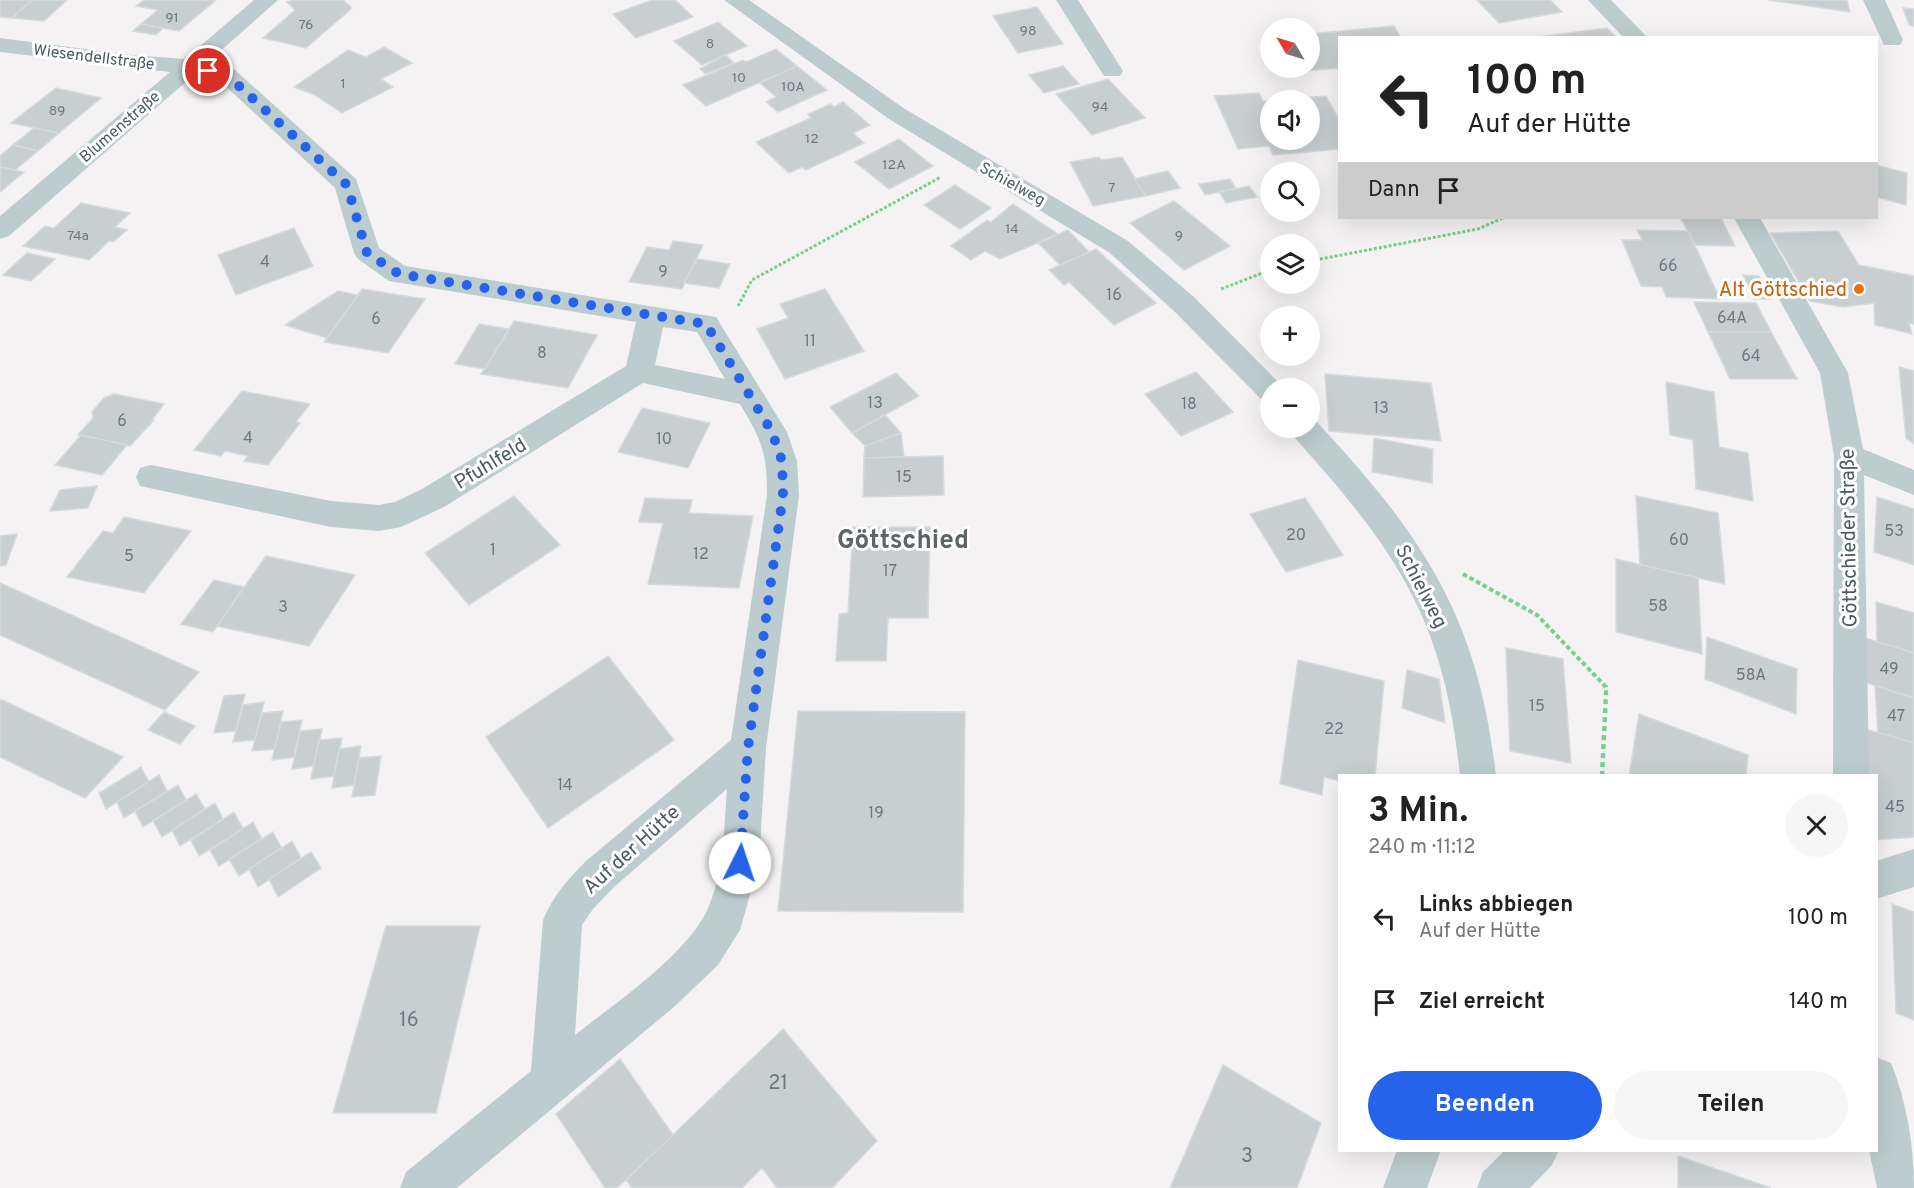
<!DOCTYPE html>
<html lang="de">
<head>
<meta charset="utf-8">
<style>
  body { margin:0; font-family:Overpass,sans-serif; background:#f6f6f6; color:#222; height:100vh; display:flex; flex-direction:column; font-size:22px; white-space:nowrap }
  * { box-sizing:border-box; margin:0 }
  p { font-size:20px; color:#767676 }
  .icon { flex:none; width:33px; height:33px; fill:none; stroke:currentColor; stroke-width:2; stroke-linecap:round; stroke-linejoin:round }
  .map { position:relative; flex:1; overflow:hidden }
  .details { position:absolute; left:1338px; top:774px; width:540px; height:378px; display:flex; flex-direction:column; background:#fff; border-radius:0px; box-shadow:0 6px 24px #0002 }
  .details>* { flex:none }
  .guide { position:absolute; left:1338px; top:36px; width:540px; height:183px; border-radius:0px; box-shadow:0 6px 24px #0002; background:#fff; color:#222; overflow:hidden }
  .needle { width:39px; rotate:308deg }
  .tools { position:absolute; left:1260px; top:18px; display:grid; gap:12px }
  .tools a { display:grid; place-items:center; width:60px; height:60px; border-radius:50%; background:#fff; box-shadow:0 6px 24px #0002; font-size:30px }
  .pin { position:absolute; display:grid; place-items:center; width:51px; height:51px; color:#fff; margin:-26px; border:3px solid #fff; border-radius:50%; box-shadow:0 2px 6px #0007 }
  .me { position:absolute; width:66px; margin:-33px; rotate:4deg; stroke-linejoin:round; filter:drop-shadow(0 0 4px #0008) }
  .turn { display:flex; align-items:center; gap:21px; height:126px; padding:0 30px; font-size:27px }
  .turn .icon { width:78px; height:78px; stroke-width:2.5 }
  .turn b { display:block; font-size:42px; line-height:51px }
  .then { display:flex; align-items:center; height:57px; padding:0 30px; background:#0003; gap:12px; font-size:22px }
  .round { display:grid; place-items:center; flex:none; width:63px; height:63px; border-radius:32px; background:#f6f6f6 }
  .overview { display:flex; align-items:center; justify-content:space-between; height:102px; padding:0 30px }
  h1 { font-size:36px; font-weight:700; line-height:45px }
  .button { display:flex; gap:12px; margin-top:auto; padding:12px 30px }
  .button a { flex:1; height:69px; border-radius:36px; background:#2563eb; color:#fff; font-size:24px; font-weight:700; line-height:69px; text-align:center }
  .button a+a { background:#f6f6f6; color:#222 }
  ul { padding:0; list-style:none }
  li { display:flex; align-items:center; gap:18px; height:84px; padding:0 30px }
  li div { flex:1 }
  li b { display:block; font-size:22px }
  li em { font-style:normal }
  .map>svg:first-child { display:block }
  .building { fill:#c9cfd1; stroke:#d6dadd; stroke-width:1.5 }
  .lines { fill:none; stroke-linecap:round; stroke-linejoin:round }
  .path-far2 { stroke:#78d08b; stroke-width:3; stroke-dasharray:3 2; stroke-linecap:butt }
  .path-far1 { stroke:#78d08b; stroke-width:4; stroke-dasharray:4.5 3; stroke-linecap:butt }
  .path { stroke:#78d08b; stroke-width:4.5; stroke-dasharray:5 4; stroke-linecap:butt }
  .minor { fill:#bdccce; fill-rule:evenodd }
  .route { stroke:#2563eb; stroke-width:10; stroke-dasharray:0 18 }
  .food-dot { fill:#e8710a; stroke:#fff; stroke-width:2 }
  .labels { text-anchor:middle; stroke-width:6; stroke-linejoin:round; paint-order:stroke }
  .far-number-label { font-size:14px; fill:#69797c }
  .far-street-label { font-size:16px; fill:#495c60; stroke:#fff }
  .number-label { font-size:16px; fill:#69797c }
  .food-label { font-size:20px; fill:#c56008; stroke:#fff; text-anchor:end }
  .street-label { font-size:20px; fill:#495c60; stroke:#fff }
  .near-number-label { font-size:20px; fill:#69797c }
  .district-label { font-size:26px; font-weight:bold; fill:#5e6567; stroke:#fff }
</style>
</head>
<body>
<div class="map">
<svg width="1914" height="1188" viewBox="0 0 1914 1188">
  <rect width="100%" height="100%" fill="#f4f2f3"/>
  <g class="building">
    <path d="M0 0H32L12 18 0 17Z"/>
    <path d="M32 0H67L44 21 12 18Z"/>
    <path d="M144 0H216L179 31 141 24 158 10 136 6Z"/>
    <path d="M293 0H343L352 8 306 48 263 38 295 10 287 2Z"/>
    <path d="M653 0H675L693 17 636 38 613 14Z"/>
    <path d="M1477 0H1550L1562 12 1499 23Z"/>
    <path d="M1769 0H1847L1850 12Z"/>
    <path d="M1037 7 1063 44 1018 53 993 16Z"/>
    <path d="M1903 8 1914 9V26L1909 25Z"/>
    <path d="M718 22 747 46 702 65 674 41Z"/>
    <path d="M141 24 163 28 156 35 133 31Z"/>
    <path d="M1394 26 1401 38H1340V68L1305 71 1303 68H1310V34Z"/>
    <path d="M1607 28 1617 38 1538 37Z"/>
    <path d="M384 47 412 63 381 79 393 87 342 113 315 95 294 87 348 50 366 57Z"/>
    <path d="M776 49 797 66 706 106 683 85 743 60 746 62Z"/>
    <path d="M725 55 734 63 705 74 700 69Z"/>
    <path d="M797 66 827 90 778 112 766 102 776 97 760 83Z"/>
    <path d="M1063 66 1079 84 1044 93 1029 75Z"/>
    <path d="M1108 79 1145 118 1092 135 1056 94Z"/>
    <path d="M56 88 101 98 59 133 11 123Z"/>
    <path d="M1259 93 1263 101H1270V140H1310V100H1273L1326 96 1340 121V149L1273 155 1269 146 1238 149 1214 96Z"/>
    <path d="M843 102 870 125 853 133 864 143 806 170 802 167 789 173 756 142 811 118 808 114 831 104 834 107Z"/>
    <path d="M34 128 59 133 38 151 13 145Z"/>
    <path d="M899 139 933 166 889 189 855 162Z"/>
    <path d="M13 145 38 151 15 170 0 167V156Z"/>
    <path d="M1099 157 1101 160 1122 157 1146 196 1093 206 1070 162Z"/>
    <path d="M1876 165 1907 173 1906 205 1876 197Z"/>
    <path d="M0 167 24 172 0 192Z"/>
    <path d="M1168 171 1180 188 1146 196 1134 179Z"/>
    <path d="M1230 179 1236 189 1205 195 1199 184Z"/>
    <path d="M955 185 991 208 960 229 924 205Z"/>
    <path d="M1249 186 1257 197 1226 203 1219 192Z"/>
    <path d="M1174 201 1230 246 1184 270 1130 223Z"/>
    <path d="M81 203 130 213 115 227 127 230 113 242 109 241 89 260 23 246 45 226 54 228Z"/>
    <path d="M1013 204 1058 234 1000 259 985 251 971 260 951 246 987 220 991 222Z"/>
    <path d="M1681 218H1721L1735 246 1694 245Z"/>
    <path d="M294 228 313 266 236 295 218 255Z"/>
    <path d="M1068 230 1089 252 1060 265 1038 243Z"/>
    <path d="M1637 230 1688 231 1720 299 1666 297 1662 287 1641 286 1622 240H1642Z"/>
    <path d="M1838 231 1859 265 1914 276V324L1909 323 1912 334 1875 325 1874 303 1843 307 1810 301 1770 233Z"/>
    <path d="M673 241 703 245 682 289 629 282 647 247 669 250Z"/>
    <path d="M1096 249 1156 303 1114 325 1069 282 1064 285 1049 270Z"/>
    <path d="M27 253 55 259 31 281 3 275Z"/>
    <path d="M697 259 730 264 719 288 684 283Z"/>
    <path d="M1743 275 1759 276 1771 299H1754Z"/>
    <path d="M362 289 425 299 388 353 324 342Z"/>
    <path d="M825 289 864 351 785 379 757 329 788 318 780 304Z"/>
    <path d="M338 291 358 295 327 338 285 325Z"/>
    <path d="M1694 302 1756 303 1771 332H1708Z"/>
    <path d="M514 321 597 335 568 388 481 374Z"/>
    <path d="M479 324 509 329 485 369 455 364Z"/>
    <path d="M1708 332H1771L1797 379H1730Z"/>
    <path d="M1899 367 1914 371V444L1906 438Z"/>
    <path d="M1196 372 1233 412 1181 436 1145 394Z"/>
    <path d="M896 373 919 396 852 433 830 407Z"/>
    <path d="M1325 374 1431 383 1441 441 1329 431Z"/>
    <path d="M1666 382 1714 392 1719 447 1748 453 1753 501 1696 489 1693 440 1670 435Z"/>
    <path d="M242 391 310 404 296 422 300 423 268 465 244 461 248 456 225 451 221 456 194 450Z"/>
    <path d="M114 394 164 404 152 420H154L130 446 78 435 93 418 92 412 104 398Z"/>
    <path d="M642 408 710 423 688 468 618 452Z"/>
    <path d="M885 415 901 433 865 446 852 433Z"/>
    <path d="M901 433 904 457 864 458 865 446Z"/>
    <path d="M81 435 127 445 102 475 55 465Z"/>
    <path d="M1374 438 1433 449 1432 483 1372 472Z"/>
    <path d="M943 456 944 495 863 497 864 458Z"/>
    <path d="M97 486 88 508 50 511 60 490Z"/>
    <path d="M514 496 560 545 469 605 425 553Z"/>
    <path d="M1636 496 1718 513 1725 584 1640 565Z"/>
    <path d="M1877 497 1914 509V565L1874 552Z"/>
    <path d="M645 498 692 500 689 513 753 516 739 588 648 584 663 523 639 522Z"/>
    <path d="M1305 498 1343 555 1286 572 1250 514Z"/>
    <path d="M124 517 191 531 144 593 67 577 103 531 113 533Z"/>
    <path d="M853 527H930L928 618H888L886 661H836L839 614 848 613Z"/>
    <path d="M17 534 6 565 0 566V536Z"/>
    <path d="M266 556 355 575 309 646 217 626Z"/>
    <path d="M1616 559 1698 578 1702 654 1616 632Z"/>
    <path d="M214 580 244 587 213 632 181 624Z"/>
    <path d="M0 583 199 672 165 710 0 635Z"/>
    <path d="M1876 602 1914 613V653L1877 642Z"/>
    <path d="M1707 637 1797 669 1796 714 1705 679Z"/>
    <path d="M1862 637 1914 653V698L1864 682Z"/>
    <path d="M1506 648 1563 659 1571 763 1510 751Z"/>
    <path d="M608 656 674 740 548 828 486 737Z"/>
    <path d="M1298 660 1384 681 1375 776H1340V781L1324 777 1322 795 1280 784Z"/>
    <path d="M1407 670 1439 679 1445 723 1402 708Z"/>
    <path d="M1875 686 1914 698V743L1878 733Z"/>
    <path d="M245 694 236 731 214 733 224 696Z"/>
    <path d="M0 699 123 757 85 798 0 757Z"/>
    <path d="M264 702 255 740 233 742 243 705Z"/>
    <path d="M283 711 275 749 252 751 262 713Z"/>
    <path d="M798 711 965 712 963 912 778 911Z"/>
    <path d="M164 712 195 726 180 744 148 730Z"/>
    <path d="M1639 714 1748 755 1746 776H1629Z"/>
    <path d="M302 720 294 757 272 760 281 722Z"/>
    <path d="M1858 727 1914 743V837L1876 840V776H1861Z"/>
    <path d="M322 729 314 766 292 769 300 731Z"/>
    <path d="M342 738 334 776 311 779 319 740Z"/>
    <path d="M361 746 354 785 332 788 339 749Z"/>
    <path d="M381 756 375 795 352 797 359 758Z"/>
    <path d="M141 767 149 782 106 809 99 793Z"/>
    <path d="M159 775 167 791 124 818 117 802Z"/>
    <path d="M178 785 186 800 143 827 135 811Z"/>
    <path d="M196 794 205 809 162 837 153 821Z"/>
    <path d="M215 803 223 819 180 846 172 830Z"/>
    <path d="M234 812 243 829 199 856 191 840Z"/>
    <path d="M253 822 262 839 219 866 210 850Z"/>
    <path d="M273 832 282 849 239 876 229 859Z"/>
    <path d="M292 841 301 858 258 887 249 869Z"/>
    <path d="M311 852 321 868 278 897 269 879Z"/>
    <path d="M1892 904 1914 912V1020L1896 1013Z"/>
    <path d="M386 926H480L436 1113H333Z"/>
    <path d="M783 1029 877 1141 832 1188H777L762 1168 742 1188H632L626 1180Z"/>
    <path d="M620 1059 673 1135 617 1188H605L556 1114Z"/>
    <path d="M1223 1065 1321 1123 1297 1188H1170Z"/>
    <path d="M1678 1156 1771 1188H1678Z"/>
  </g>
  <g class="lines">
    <g class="path-far2">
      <path d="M1310 261 1478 229 1503 218"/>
      <path d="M1221 289 1270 270"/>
      <path d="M738 306 752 280 941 177"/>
    </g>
    <path class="path-far1" d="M1463 574 1537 615 1606 687V694"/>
    <path class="path" d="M1602 776 1606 693"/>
    <g class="minor">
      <path d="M254 0H278L207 63 235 70 356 179 379 248 405 266 716 317 787 432 797 461 799 495 766 748 759 863 740 930 718 965 675 1006 457 1188H400L406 1172 531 1071 543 920C553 896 568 879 586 861L731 740 767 495C767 452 762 441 740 404L643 383 444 507 401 527 379 531 331 527 140 486 136 477 140 468 151 465 331 501 379 505 395 502 422 489 626 366 636 322 389 281 358 259 354 253 335 188 219 80 195 74 9 236 0 239V216L170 72 0 52V38L131 55 185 59ZM663 327 697 332 725 379 655 365ZM727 789C724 828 724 869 709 906 691 952 614 1004 575 1035L582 925 593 909 614 887Z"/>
      <path d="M724 0H749L905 109 1128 241 1194 297 1284 388H1270V401L1260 398 1174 311 1110 253 889 119Z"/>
      <path d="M1056 0H1078L1123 71 1120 76H1104Z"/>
      <path d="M1588 0H1611L1648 38H1624Z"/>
      <path d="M1863 0H1885L1903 40 1900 45H1884Z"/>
      <path d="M1734 218H1760L1848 373 1863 449 1914 470V495L1864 475 1869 776H1833L1834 456 1820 373Z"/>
      <path d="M1310 418 1315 420C1422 535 1478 615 1496 776H1460C1445 619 1396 550 1293 436L1289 428H1310Z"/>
      <path d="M1914 849V887L1876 899V861Z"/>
      <path d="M1876 1057 1891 1063C1907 1102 1914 1147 1914 1188H1877L1869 1150H1876Z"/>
      <path d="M1397 1150H1441L1427 1188H1383Z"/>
      <path d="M1505 1150H1559L1552 1165 1530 1188H1477L1483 1172Z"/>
    </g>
  </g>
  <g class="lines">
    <path class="route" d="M208 71 227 75 347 185 367 253 399 274 706 324 772 432 782 461 783 495 748 748 740 863"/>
  </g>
  <circle class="food-dot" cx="1859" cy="289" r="6"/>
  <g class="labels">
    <g class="far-number-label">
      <text x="172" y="22">91</text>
      <text x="306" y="29">76</text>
      <text x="1028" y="35">98</text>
      <text x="710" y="48">8</text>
      <text x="739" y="82">10</text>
      <text x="343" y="88">1</text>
      <text x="793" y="91">10A</text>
      <text x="1100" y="111">94</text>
      <text x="57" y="115">89</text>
      <text x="812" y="143">12</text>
      <text x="894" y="169">12A</text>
      <text x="1112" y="192">7</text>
      <text x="1012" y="233">14</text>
      <text x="78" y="240">74a</text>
      <text x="1179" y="240">9</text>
    </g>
    <g class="far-street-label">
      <text transform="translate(94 56) rotate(7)" y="6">Wiesendellstraße</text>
      <text transform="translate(119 126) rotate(-41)" y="6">Blumenstraße</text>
      <text transform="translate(1013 183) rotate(29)" y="6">Schielweg</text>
    </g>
    <g class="number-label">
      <text x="265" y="267">4</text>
      <text x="1668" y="271">66</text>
      <text x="663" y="277">9</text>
      <text x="1114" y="300">16</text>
      <text x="1732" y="323">64A</text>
      <text x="376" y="324">6</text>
      <text x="810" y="346">11</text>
      <text x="542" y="358">8</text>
      <text x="1751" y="361">64</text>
      <text x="875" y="408">13</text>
      <text x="1189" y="409">18</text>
      <text x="1381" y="413">13</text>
      <text x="122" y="426">6</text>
      <text x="248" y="443">4</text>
      <text x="664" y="444">10</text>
      <text x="904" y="482">15</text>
      <text x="1894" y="536">53</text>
      <text x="1296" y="540">20</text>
      <text x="1679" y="545">60</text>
      <text x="493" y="555">1</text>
      <text x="701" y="559">12</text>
      <text x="129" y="561">5</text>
      <text x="890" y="576">17</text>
      <text x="1658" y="611">58</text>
      <text x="283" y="612">3</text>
      <text x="1889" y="674">49</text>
      <text x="1751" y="680">58A</text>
      <text x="1537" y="711">15</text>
      <text x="1896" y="721">47</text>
      <text x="1334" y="734">22</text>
      <text x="565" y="790">14</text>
      <text x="1895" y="812">45</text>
      <text x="876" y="818">19</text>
    </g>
    <g class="food-label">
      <text x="1847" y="296">Alt Göttschied</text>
    </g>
    <g class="street-label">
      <text transform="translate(490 463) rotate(-31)" y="7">Pfuhlfeld</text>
      <text transform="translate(1848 538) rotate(-91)" y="7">Göttschieder Straße</text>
      <text transform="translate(1422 586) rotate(63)" y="7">Schielweg</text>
      <text transform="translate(631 849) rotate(-42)" y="7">Auf der Hütte</text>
    </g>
    <g class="near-number-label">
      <text x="409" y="1026">16</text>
      <text x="778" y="1089">21</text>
      <text x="1247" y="1162">3</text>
    </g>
    <g class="district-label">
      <text x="903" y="548">Göttschied</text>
    </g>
  </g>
</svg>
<div class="tools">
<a><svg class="needle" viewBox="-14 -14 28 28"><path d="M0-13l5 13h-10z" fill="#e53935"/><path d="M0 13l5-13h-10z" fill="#767676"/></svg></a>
<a><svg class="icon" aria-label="sound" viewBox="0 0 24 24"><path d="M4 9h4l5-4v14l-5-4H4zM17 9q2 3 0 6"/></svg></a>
<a><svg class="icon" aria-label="search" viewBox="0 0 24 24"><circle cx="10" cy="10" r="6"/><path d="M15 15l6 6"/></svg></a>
<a><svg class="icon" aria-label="layers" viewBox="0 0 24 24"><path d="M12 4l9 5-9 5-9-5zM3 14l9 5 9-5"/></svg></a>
<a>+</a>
<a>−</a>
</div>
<div class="pin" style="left:208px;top:71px;background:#d93025"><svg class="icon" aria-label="arrive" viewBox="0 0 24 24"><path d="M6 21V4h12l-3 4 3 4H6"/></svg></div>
<svg class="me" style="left:740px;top:863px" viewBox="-20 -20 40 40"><circle r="19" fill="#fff"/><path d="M0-13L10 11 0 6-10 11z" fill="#2563eb"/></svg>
<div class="guide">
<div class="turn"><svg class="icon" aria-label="left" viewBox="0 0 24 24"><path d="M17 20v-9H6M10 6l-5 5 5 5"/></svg><div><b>100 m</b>Auf der Hütte</div></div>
<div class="then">Dann<svg class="icon" aria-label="arrive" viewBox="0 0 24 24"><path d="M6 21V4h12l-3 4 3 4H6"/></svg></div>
</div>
<section class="details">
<div class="overview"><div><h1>3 Min.</h1><p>240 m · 11:12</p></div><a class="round"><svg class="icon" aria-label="close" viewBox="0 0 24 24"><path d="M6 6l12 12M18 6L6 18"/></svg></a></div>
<ul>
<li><svg class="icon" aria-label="left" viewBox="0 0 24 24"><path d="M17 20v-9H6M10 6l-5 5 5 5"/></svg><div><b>Links abbiegen</b><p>Auf der Hütte</p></div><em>100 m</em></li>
<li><svg class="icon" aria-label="arrive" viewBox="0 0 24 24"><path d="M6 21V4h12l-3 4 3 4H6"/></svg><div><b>Ziel erreicht</b></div><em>140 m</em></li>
</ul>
<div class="button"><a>Beenden</a><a>Teilen</a></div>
</section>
</div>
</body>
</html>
